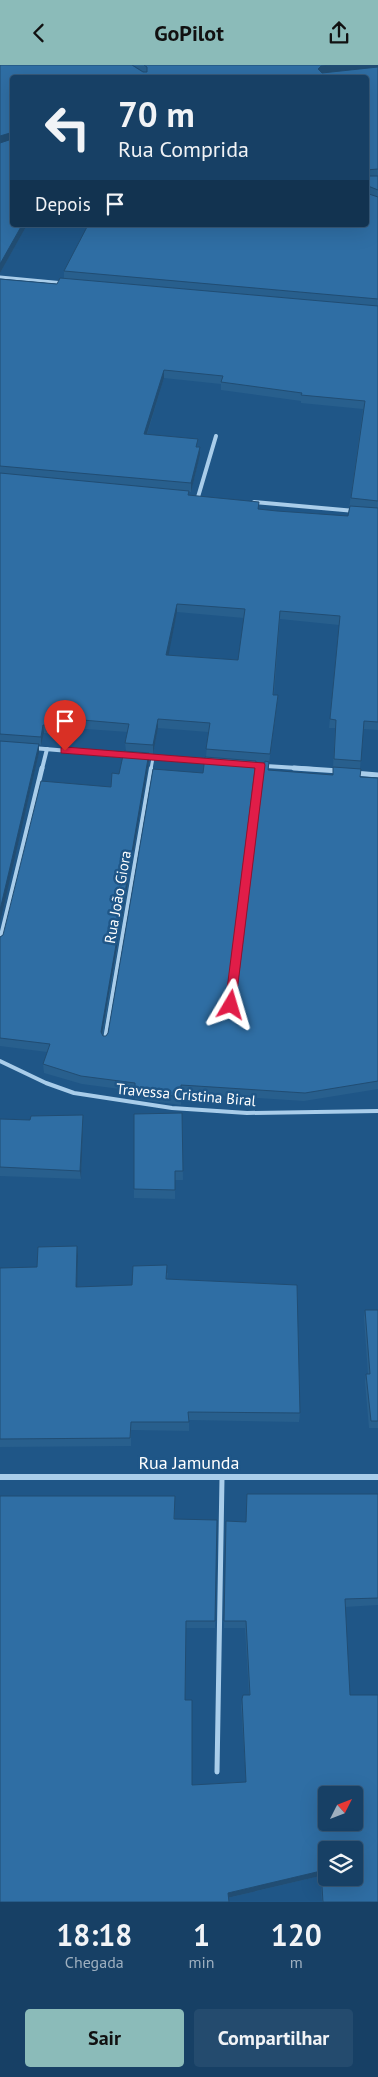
<!DOCTYPE html>
<html lang="pt">
<head>
<meta charset="utf-8">
<style>
  body { margin:0; font-family:"PT Sans",sans-serif; background:#244b6e; color:#f1f3f6; height:100vh; display:flex; flex-direction:column; font-size:19px; white-space:nowrap }
  * { box-sizing:border-box; margin:0 }
  p { font-size:16px; color:#9eafbf }
  .icon { flex:none; width:28px; height:28px; fill:none; stroke:currentColor; stroke-width:2; stroke-linecap:round; stroke-linejoin:round }
  .map { position:relative; height:1837px; overflow:hidden }
  .details { display:flex; flex-direction:column; background:#174065; flex:1 }
  .details>* { flex:none }
  .hud { position:absolute; left:10px; top:10px; width:359px; height:152px; border-radius:5px; box-shadow:0 5px 20px #0002,0 0 0 1px #365979; background:#174065; color:#f1f3f6; overflow:hidden }
  .needle { width:32px; rotate:48deg }
  .fabs { position:absolute; left:318px; top:1721px; display:grid; gap:10px }
  .fabs a { display:grid; place-items:center; width:45px; height:45px; border-radius:5px; background:#174065; box-shadow:0 5px 20px #0002,0 0 0 1px #365979; font-size:25px }
  .pin { position:absolute; display:grid; place-items:center; width:42px; height:42px; color:#fff; margin:-51px -21px; border-radius:50% 50% 50% 0; rotate:-45deg; box-shadow:0 0 5px #0007 }
  .pin .icon { rotate:45deg }
  .me { position:absolute; width:55px; margin:-28px; rotate:7deg; stroke-linejoin:round; filter:drop-shadow(0 0 4px #0008) }
  .turn { display:flex; align-items:center; gap:18px; height:105px; padding:0 25px; font-size:22px }
  .turn .icon { width:65px; height:65px; stroke-width:2.5 }
  .turn b { display:block; font-size:35px; line-height:42px }
  .then { display:flex; align-items:center; height:48px; padding:0 25px; background:#0003; gap:10px; font-size:19px }
  .eta { display:flex; justify-content:space-evenly; align-items:center; height:85px; text-align:center }
  .eta b { font-size:30px; font-weight:800; line-height:35px }
  .button { display:flex; gap:10px; margin-top:auto; padding:10px 25px }
  .button a { flex:1; height:58px; border-radius:5px; background:#8bbbb9; color:#111; font-size:20px; font-weight:800; line-height:58px; text-align:center }
  .button a+a { background:#244b6e; color:#f1f3f6 }
  header { display:flex; justify-content:space-between; align-items:center; height:65px; padding:0 25px; background:#8bbbb9; color:#111; font-size:22px; font-weight:800 }
  .map>svg:first-child { display:block }
  .lines { fill:none; stroke-linecap:round; stroke-linejoin:round }
  .service-far2 { stroke:#a9cdea; stroke-width:3 }
  .service-far1 { stroke:#a9cdea; stroke-width:4 }
  .service { stroke:#a9cdea; stroke-width:5 }
  .minor-far3 { stroke:#a9cdea; stroke-width:3 }
  .minor-far2 { stroke:#a9cdea; stroke-width:4 }
  .minor-far1 { stroke:#a9cdea; stroke-width:5 }
  .minor { stroke:#a9cdea; stroke-width:6 }
  .wall { fill:#285f8d; fill-rule:evenodd }
  .shaded-wall { fill:#214d73 }
  .building { fill:#2f6ea4; stroke:#214d73; fill-rule:evenodd }
  .route { fill:#e11d48; stroke:#92132f }
  .labels { text-anchor:middle; stroke-width:5; stroke-linejoin:round; paint-order:stroke }
  .street-label { font-size:15px; fill:#fff; stroke:#1f5687 }
  .near-street-label { font-size:18px; fill:#fff; stroke:#1f5687 }
</style>
</head>
<body>
<header><svg class="icon" aria-label="back" viewBox="0 0 24 24"><path d="M15 5l-7 7 7 7"/></svg>GoPilot<svg class="icon" aria-label="share" viewBox="0 0 24 24"><path d="M12 15V3M7 8l5-5 5 5M5 13v7h14v-7"/></svg></header>
<div class="map">
<svg width="378" height="1837" viewBox="0 0 378 1837">
  <rect width="100%" height="100%" fill="#1f5687"/>
  <g class="lines">
    <path class="service-far2" d="M151 704 153 693"/>
    <g class="service-far1">
      <path d="M105 974 151 703"/>
      <path d="M0 996 46 1018 74 1028 172 1043 247 1048 378 1046"/>
    </g>
    <path class="service" d="M217 1707 222 1413"/>
    <path class="minor-far3" d="M0 212 64 218"/>
    <g class="minor-far2">
      <path d="M198 432 216 371"/>
      <path d="M254 437 355 446"/>
      <path d="M33 683 129 691"/>
      <path d="M143 692 211 697"/>
      <path d="M250 700 313 704"/>
      <path d="M42 704 47 684"/>
      <path d="M259 704 260 700"/>
    </g>
    <g class="minor-far1">
      <path d="M294 703 339 706"/>
      <path d="M354 708 378 710"/>
      <path d="M0 877 42 703"/>
      <path d="M231 940 260 703"/>
    </g>
    <path class="minor" d="M0 1412H378"/>
  </g>
  <g class="wall">
    <path d="M0 0 143 7H144L133 0H378V665L363 664 360 704 333 702 335 663H329L339 560 280 554 274 630H278L277 639 269 698 268 705 378 713V1024L304 1036 181 1028V1040L135 1034V1026L82 1019 44 1008 43 999 47 987 0 981V872L3 870 119 709 126 686 125 678 128 667 72 663 70 671 44 668 41 680H39V688L0 858V214L57 219 64 213V206L366 160V12H12V160H27L0 208ZM164 313 221 319V325L301 336V338L363 344 348 451 277 446 259 444 189 430V427H191L200 390V382L147 370ZM177 547 244 553 238 595 168 590ZM158 663 208 667 206 692 203 708 108 968 106 971H103L149 696V689H153ZM256 697H264L236 932 231 936 228 932Z"/>
    <path d="M182 1048 183 1115H175V1134L134 1133V1124Z"/>
    <path d="M83 1050V1059L81 1114 0 1111V1054L30 1055Z"/>
    <path d="M77 1181 78 1190 77 1222 132 1220 168 1208 167 1214 300 1348 299 1357 189 1355V1366L131 1365V1381L0 1382V1203L37 1202Z"/>
    <path d="M365 1245H378V1363H369L365 1317 366 1309H368L364 1253Z"/>
    <path d="M378 1429V1540L345 1542 350 1630 378 1837H322L320 1811 228 1833 0 1837 175 1439V1454L217 1455 215 1563H186L185 1635 192 1720 246 1717 241 1641 242 1634 249 1630 245 1563H224L226 1456 245 1457Z"/>
  </g>
  <g class="shaded-wall">
    <path d="M331 0H378V3L321 9 318 4 321 1Z"/>
    <path d="M10 68 11 76 0 79V71Z"/>
    <path d="M22 160H27L0 208V199Z"/>
    <path d="M164 305V313L144 378V369Z"/>
    <path d="M200 382V390L191 427V418Z"/>
    <path d="M177 539V547L167 598 166 590Z"/>
    <path d="M71 654 72 663 70 671 69 662Z"/>
    <path d="M158 654V663L153 689V680Z"/>
    <path d="M43 660 44 668 41 680V672Z"/>
    <path d="M39 679V688L0 858V845Z"/>
    <path d="M149 688V696L101 975V967Z"/>
    <path d="M256 696 255 704 227 939V931Z"/>
    <path d="M83 1050V1059L81 1114 80 1106Z"/>
    <path d="M77 1181 78 1190 77 1231 76 1222Z"/>
    <path d="M321 1806 320 1811 227 1833 228 1828Z"/>
  </g>
  <g class="building">
    <path d="M0 0H132L143 7H147V2L144 0H331L321 1 318 4 322 8 378 2V104L366 105V12H12V69L10 68 0 71Z"/>
    <path d="M12 74V160H22L0 199V78Z"/>
    <path d="M378 111V125L368 121 366 122V111Z"/>
    <path d="M366 128 378 132V234L64 206 88 160H366Z"/>
    <path d="M60 213 378 241V436L351 433 365 336 301 330 302 328 221 317 223 311 164 305 144 369 198 374 196 382H200L191 418 0 401V214L57 219Z"/>
    <path d="M0 408 189 426 188 430 259 437 258 444 277 446 348 451 350 441 378 443V657L364 656 361 696 334 694 336 655 330 654 340 551 280 546 273 630H278L270 689 206 684 210 658 158 654 153 680 125 678 129 659 71 654 69 662 43 660 41 672 0 669ZM177 539 245 544 238 595 166 590Z"/>
    <path d="M0 676 39 679 0 845Z"/>
    <path d="M124 686 149 688 101 967 103 971H106L108 968 153 704 203 708 205 692 256 696 227 931 231 936 236 932 265 696 269 697 268 705 333 710V702L361 704 360 712 378 713V1016L305 1028 181 1020V1032L135 1026V1018L81 1011 43 999 50 979 0 973V872L3 870 41 716 111 722 112 708 119 709Z"/>
    <path d="M182 1048 183 1106H175V1125L134 1124V1049Z"/>
    <path d="M83 1050 80 1106 0 1102V1054L30 1055 31 1051Z"/>
    <path d="M77 1181 76 1222 132 1220 133 1201 167 1200 166 1214 297 1220 300 1348 188 1347 189 1357H131L130 1373 0 1374V1203L37 1202 38 1182Z"/>
    <path d="M365 1245H378V1356H371L366 1309H370Z"/>
    <path d="M247 1429H378V1533L345 1534 350 1630H378V1837H323L321 1806 228 1828 229 1837H0V1431H175L174 1454 217 1455 215 1556H186L185 1635H192V1720L246 1717 242 1634 243 1630H250L246 1556H224L226 1456 246 1457ZM326 1730H354V1758H326ZM326 1785H354V1812H326Z"/>
  </g>
  <path class="route" d="M65 682 264 698 265 700 235 943 231 944 225 940 255 703 61 688V683Z"/>
  <g class="labels">
    <g class="street-label">
      <text transform="translate(118 832) rotate(-80)" y="5">Rua João Giora</text>
      <text transform="translate(186 1030) rotate(5)" y="5">Travessa Cristina Biral</text>
    </g>
    <g class="near-street-label">
      <text x="189" y="1404">Rua Jamunda</text>
    </g>
  </g>
</svg>
<div class="fabs">
<a><svg class="needle" viewBox="-14 -14 28 28"><path d="M0-13l5 13h-10z" fill="#e53935"/><path d="M0 13l5-13h-10z" fill="#9eafbf"/></svg></a>
<a><svg class="icon" aria-label="layers" viewBox="0 0 24 24"><path d="M12 4l9 5-9 5-9-5zM3 14l9 5 9-5"/></svg></a>
</div>
<div class="pin" style="left:65px;top:686px;background:#d93025"><svg class="icon" aria-label="arrive" viewBox="0 0 24 24"><path d="M6 21V4h12l-3 4 3 4H6"/></svg></div>
<svg class="me" style="left:231px;top:940px" viewBox="-20 -20 40 40"><path d="M0-17L14 15 0 8-14 15z" fill="#e11d48" stroke="#fff" stroke-width="4"/></svg>
<div class="hud">
<div class="turn"><svg class="icon" aria-label="left" viewBox="0 0 24 24"><path d="M17 20v-9H6M10 6l-5 5 5 5"/></svg><div><b>70 m</b>Rua Comprida</div></div>
<div class="then">Depois<svg class="icon" aria-label="arrive" viewBox="0 0 24 24"><path d="M6 21V4h12l-3 4 3 4H6"/></svg></div>
</div>
</div>
<section class="details">
<div class="eta">
<div><b>18:18</b><p>Chegada</p></div>
<div><b>1</b><p>min</p></div>
<div><b>120</b><p>m</p></div>
</div>
<div class="button"><a>Sair</a><a>Compartilhar</a></div>
</section>
</body>
</html>
